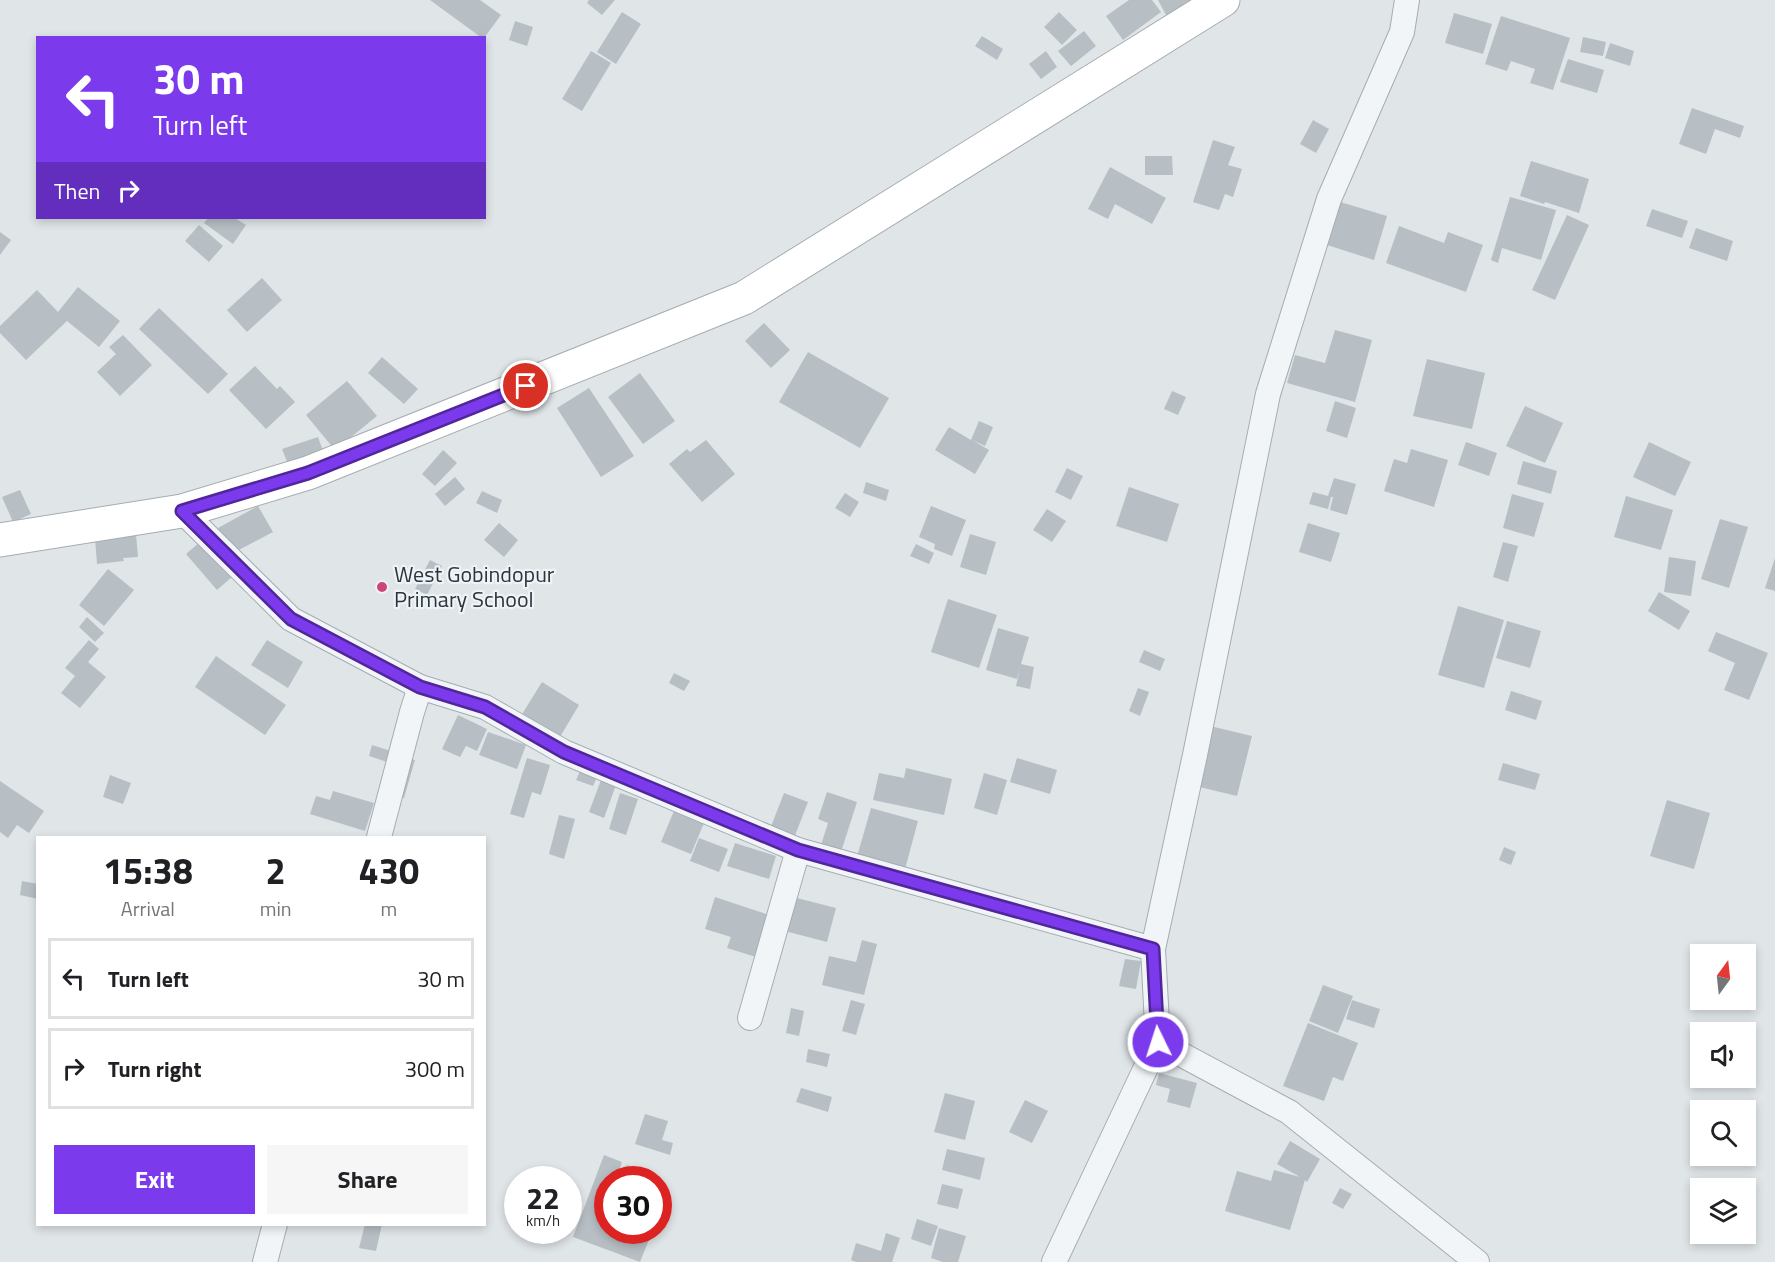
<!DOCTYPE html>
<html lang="en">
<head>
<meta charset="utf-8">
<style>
  body { margin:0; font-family:"Titillium Web",sans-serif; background:#f6f6f6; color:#202124; height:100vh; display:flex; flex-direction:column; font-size:22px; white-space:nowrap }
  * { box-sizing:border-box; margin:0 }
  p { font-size:20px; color:#757577 }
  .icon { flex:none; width:33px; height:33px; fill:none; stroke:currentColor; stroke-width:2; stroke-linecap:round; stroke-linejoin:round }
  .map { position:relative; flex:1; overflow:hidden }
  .drawer { position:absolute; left:36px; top:836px; width:450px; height:390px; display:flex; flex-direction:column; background:#fff; border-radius:0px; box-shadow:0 3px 9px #0003 }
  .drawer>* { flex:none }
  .top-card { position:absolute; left:36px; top:36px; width:450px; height:183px; border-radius:0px; box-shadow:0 3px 9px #0003; background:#7c3aed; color:#fff; overflow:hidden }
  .needle { width:39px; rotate:15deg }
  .fabs { position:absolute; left:1690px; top:944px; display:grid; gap:12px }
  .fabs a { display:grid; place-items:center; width:66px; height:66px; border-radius:0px; background:#fff; box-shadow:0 3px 9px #0003; font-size:30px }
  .speed { position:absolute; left:504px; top:1166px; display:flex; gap:12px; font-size:30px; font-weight:700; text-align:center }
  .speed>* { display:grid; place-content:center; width:78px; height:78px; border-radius:50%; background:#fff; box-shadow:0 3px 9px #0003; line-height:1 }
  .speed small { font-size:15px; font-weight:400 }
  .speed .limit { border:9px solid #d22; background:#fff; color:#111 }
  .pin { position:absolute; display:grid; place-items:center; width:51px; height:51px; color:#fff; margin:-26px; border:3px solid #fff; border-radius:50%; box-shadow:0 2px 6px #0007 }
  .me { position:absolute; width:66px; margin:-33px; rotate:356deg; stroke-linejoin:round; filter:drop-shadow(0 0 4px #0008) }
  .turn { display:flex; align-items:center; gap:21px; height:126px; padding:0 18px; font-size:27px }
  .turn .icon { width:78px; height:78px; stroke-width:2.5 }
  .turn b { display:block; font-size:42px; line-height:51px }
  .then { display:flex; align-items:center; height:57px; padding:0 18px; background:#0003; gap:12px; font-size:22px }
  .eta { display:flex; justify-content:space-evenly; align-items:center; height:102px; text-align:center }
  .eta b { font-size:36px; font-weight:700; line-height:42px }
  .cta { display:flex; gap:12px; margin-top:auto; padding:12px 18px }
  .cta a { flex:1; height:69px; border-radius:0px; background:#7c3aed; color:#fff; font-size:24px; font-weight:700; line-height:69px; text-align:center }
  .cta a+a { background:#f6f6f6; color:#202124 }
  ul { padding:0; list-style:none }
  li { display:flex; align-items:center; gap:18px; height:81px; margin:0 12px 9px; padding:0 6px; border:3px solid #e0e0e0; border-radius:0px }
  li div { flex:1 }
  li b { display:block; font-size:22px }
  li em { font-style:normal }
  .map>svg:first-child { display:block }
  .building { fill:#b7bfc5 }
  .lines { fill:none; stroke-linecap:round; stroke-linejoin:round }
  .minor-casing { stroke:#a5adb2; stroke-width:26 }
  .secondary-casing { stroke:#a5adb2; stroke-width:35 }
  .minor { stroke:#f2f5f7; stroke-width:24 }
  .secondary { stroke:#fff; stroke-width:33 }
  .route-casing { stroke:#51269a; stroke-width:15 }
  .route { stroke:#7c3aed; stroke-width:10 }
  .poi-dot { fill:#cb4776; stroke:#eff3f6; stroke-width:2 }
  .labels { text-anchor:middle; stroke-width:4.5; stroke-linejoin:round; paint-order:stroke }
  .poi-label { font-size:22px; fill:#29353f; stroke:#eff3f6; text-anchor:start }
</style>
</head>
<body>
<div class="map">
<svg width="1775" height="1262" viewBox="0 0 1775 1262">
  <rect width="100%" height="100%" fill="#e0e5e8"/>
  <g class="building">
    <path d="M430 0H480L501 15 484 38H482Z"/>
    <path d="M589 0H615L602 15 587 3Z"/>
    <path d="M1129 0H1152L1161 12 1123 40 1106 16Z"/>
    <path d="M1158 0H1194L1166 15Z"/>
    <path d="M622 12 641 24 616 64 597 52Z"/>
    <path d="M1059 12 1077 30 1062 45 1044 27Z"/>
    <path d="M1454 13 1492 24 1483 54 1445 43Z"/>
    <path d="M1501 16 1570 38 1553 90 1530 83 1535 69 1511 61 1507 71 1485 64Z"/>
    <path d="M515 21 533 27 527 46 509 40Z"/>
    <path d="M1084 31 1096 46 1071 66 1058 51Z"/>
    <path d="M982 36 1003 49 997 60 975 46Z"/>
    <path d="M1583 37 1606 42 1603 56 1580 52Z"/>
    <path d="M1610 43 1634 51 1630 66 1605 58Z"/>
    <path d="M591 51 611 63 582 111 562 99Z"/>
    <path d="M1046 51 1057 67 1041 79 1029 64Z"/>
    <path d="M1568 59 1604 70 1597 93 1560 82Z"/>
    <path d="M1692 108 1744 126 1740 138 1715 129 1706 154 1679 144Z"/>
    <path d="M1313 120 1329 129 1316 153 1300 144Z"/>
    <path d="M1213 140 1235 147 1228 165 1242 169 1233 197 1225 194 1219 210 1193 202Z"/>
    <path d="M1145 156H1172L1173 175H1145Z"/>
    <path d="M1531 161 1589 179 1579 213 1545 202 1544 204 1520 196Z"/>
    <path d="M1110 167 1166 198 1152 224 1115 204 1108 219 1088 209Z"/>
    <path d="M1510 197 1556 210 1541 260 1502 248 1498 263 1491 260Z"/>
    <path d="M1337 201 1387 216 1374 260 1324 244Z"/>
    <path d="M1652 209 1688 221 1682 238 1646 226Z"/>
    <path d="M1567 215 1589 225 1555 300 1532 290Z"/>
    <path d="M208 218H235L246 225 233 244 204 223Z"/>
    <path d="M199 225 223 246 209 262 185 241Z"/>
    <path d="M1399 226 1444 243 1448 232 1483 245 1466 292 1386 263Z"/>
    <path d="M1696 228 1733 241 1727 261 1689 248Z"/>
    <path d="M0 232 11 240 0 255Z"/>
    <path d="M262 278 282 300 247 332 227 310Z"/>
    <path d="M78 287 120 321 99 347 67 321 26 360 0 333V326L37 290 58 312Z"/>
    <path d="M159 308 228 374 208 394 139 329Z"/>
    <path d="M764 323 790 350 771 368 745 341Z"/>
    <path d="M1335 330 1372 340 1355 402 1287 383 1295 355 1325 363Z"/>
    <path d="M123 335 152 365 120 396 97 372 116 354 109 347Z"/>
    <path d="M808 352 889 398 860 448 779 402Z"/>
    <path d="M382 357 418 389 404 404 368 373Z"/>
    <path d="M1427 359 1485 373 1472 429 1413 416Z"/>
    <path d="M255 366 277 389 280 386 295 402 266 429 229 390Z"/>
    <path d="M640 373 675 421 643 444 608 397Z"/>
    <path d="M347 381 377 416 335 450 306 415Z"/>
    <path d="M589 388 634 456 601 477 557 408Z"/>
    <path d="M1172 391 1186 397 1178 415 1164 409Z"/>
    <path d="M1335 401 1356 408 1347 438 1326 431Z"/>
    <path d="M1525 406 1563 423 1545 463 1506 446Z"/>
    <path d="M979 421 993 427 985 446 972 440 989 450 975 474 935 450 949 427 971 440Z"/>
    <path d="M318 437 323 451 288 464 282 449Z"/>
    <path d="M706 440 735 474 702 502 669 464 687 449 690 452Z"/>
    <path d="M1466 442 1497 453 1489 476 1458 465Z"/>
    <path d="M1649 442 1691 462 1675 496 1633 477Z"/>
    <path d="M1411 449 1448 460 1434 507 1384 491 1394 459 1407 463Z"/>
    <path d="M443 450 457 463 435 486 422 474Z"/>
    <path d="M1523 461 1557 471 1551 494 1517 484Z"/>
    <path d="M1067 468 1083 476 1071 500 1055 492Z"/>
    <path d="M455 477 465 489 445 506 435 494Z"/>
    <path d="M1334 478 1356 484 1347 515 1330 510 1333 497H1331L1328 509 1309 504 1313 492 1328 496Z"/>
    <path d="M866 482 889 490 886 501 863 493Z"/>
    <path d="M1129 487 1179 504 1167 542 1116 526Z"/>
    <path d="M20 490 31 514 13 522 2 497Z"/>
    <path d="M482 491 502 500 497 513 476 503Z"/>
    <path d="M845 493 859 502 850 517 835 508Z"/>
    <path d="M1512 494 1544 503 1534 537 1503 528Z"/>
    <path d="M1626 496 1673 510 1661 550 1614 537Z"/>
    <path d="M258 506 273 532 233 553 218 528Z"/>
    <path d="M931 506 966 520 952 556 934 549 935 544 919 537Z"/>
    <path d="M1047 509 1066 521 1052 542 1033 530Z"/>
    <path d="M1720 519 1748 527 1729 588 1701 579Z"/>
    <path d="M499 523 518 540 504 557 484 540Z"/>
    <path d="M1308 523 1340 533 1331 562 1299 552Z"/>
    <path d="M136 534 138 557 123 558 124 561 97 564 95 538Z"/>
    <path d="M970 534 996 542 986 575 960 567Z"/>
    <path d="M200 542 232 577 217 590 186 554Z"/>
    <path d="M1503 542 1518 546 1508 582 1493 577Z"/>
    <path d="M916 544 934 553 929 564 910 556Z"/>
    <path d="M1669 557 1696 561 1691 596 1664 592Z"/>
    <path d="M1775 558V591L1765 588Z"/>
    <path d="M430 560 442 566 427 595 415 589Z"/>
    <path d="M108 569 134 590 104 626 79 605Z"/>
    <path d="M1659 592 1690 611 1679 630 1648 611Z"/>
    <path d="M948 599 997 615 979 668 931 652Z"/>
    <path d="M1458 606 1504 620 1484 688 1438 675Z"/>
    <path d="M87 617 104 633 95 642 79 627Z"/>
    <path d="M1507 621 1541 631 1530 668 1496 658Z"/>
    <path d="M998 628 1029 637 1021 664 1034 667 1030 689 1016 686 1020 668 1017 679 986 670Z"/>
    <path d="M1716 632 1768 653 1749 700 1724 690 1735 663 1708 651Z"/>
    <path d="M89 640 99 649 88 662 106 677 80 708 61 693 75 676 65 668Z"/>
    <path d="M267 640 303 662 288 688 251 665Z"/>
    <path d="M1144 650 1165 659 1160 671 1139 662Z"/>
    <path d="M216 656 286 705 265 735 195 687Z"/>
    <path d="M674 673 690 681 684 691 669 683Z"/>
    <path d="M542 682 579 705 557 742 519 719Z"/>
    <path d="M1138 688 1149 692 1140 716 1129 711Z"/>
    <path d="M1511 691 1542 701 1536 720 1505 710Z"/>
    <path d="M458 715 487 729 477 751 466 746 460 757 442 749Z"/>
    <path d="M1210 726 1252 736 1237 796 1195 786Z"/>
    <path d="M488 732 526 745 517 769 479 755Z"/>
    <path d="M372 745 394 752 390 763 369 756Z"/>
    <path d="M404 757 415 760 404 798 392 795Z"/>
    <path d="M527 758 550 765 541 795 532 792 524 818 510 814Z"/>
    <path d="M1017 758 1057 770 1050 794 1010 782Z"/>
    <path d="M1503 763 1540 774 1535 790 1498 780Z"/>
    <path d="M906 768 952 779 944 815 873 800 879 773 904 778Z"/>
    <path d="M581 769 598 775 593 786 576 780Z"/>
    <path d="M984 773 1007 780 997 815 974 808Z"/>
    <path d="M110 775 131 783 123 804 103 797Z"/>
    <path d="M601 780 616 785 604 818 589 812Z"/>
    <path d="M0 781 44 811 29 833 17 825 8 838 0 832Z"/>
    <path d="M333 791 374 803 365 831 310 814 316 796 330 800Z"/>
    <path d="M827 792 857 802 841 852 821 845 828 823 818 819Z"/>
    <path d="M620 793 638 799 626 835 609 829Z"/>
    <path d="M784 793 808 802 794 838 770 829Z"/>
    <path d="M1667 800 1710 813 1694 869 1650 856Z"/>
    <path d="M871 808 918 821 904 873 856 860Z"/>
    <path d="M674 811 704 823 691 854 661 842Z"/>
    <path d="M559 815 575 819 564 859 549 854Z"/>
    <path d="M699 838 728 849 719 872 690 861Z"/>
    <path d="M735 843 776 856 769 879 727 866Z"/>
    <path d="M1504 847 1516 852 1511 865 1499 860Z"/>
    <path d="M22 881 38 884V899L20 895Z"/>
    <path d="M789 896 836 908 827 942 781 930Z"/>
    <path d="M715 897 769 915 756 957 727 948 731 937 705 929Z"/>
    <path d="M862 940 877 944 864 995 822 985 829 956 856 962Z"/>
    <path d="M1125 959 1141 961 1136 989 1119 986Z"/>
    <path d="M1323 985 1353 996 1338 1033 1309 1021Z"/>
    <path d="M851 1000 865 1004 856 1035 842 1031Z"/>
    <path d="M1352 1000 1380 1009 1374 1028 1346 1019Z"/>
    <path d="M791 1008 804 1011 799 1036 786 1033Z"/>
    <path d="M1308 1023 1358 1043 1343 1081 1333 1077 1324 1101 1283 1086Z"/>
    <path d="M808 1049 830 1054 827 1067 806 1062Z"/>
    <path d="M1159 1073 1197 1083 1190 1108 1167 1102 1170 1089 1156 1085Z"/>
    <path d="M801 1088 832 1097 828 1112 796 1102Z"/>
    <path d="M945 1093 975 1101 965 1140 934 1132Z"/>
    <path d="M1025 1100 1048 1111 1032 1143 1009 1132Z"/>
    <path d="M645 1114 668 1121 662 1140 673 1143 670 1155 635 1144Z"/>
    <path d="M1290 1141 1320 1159 1307 1182 1305 1180 1290 1230 1225 1211 1237 1171 1271 1181 1274 1170 1300 1177 1277 1164Z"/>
    <path d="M947 1149 985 1158 980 1180 942 1170Z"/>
    <path d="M604 1155 622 1162 616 1179H608V1201L601 1218 608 1221V1230H630L650 1237 640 1262 573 1237Z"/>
    <path d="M627 1165 640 1171 637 1179H621Z"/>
    <path d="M942 1184 963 1189 958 1209 937 1204Z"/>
    <path d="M1340 1188 1352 1194 1343 1209 1332 1203Z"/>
    <path d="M917 1219 938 1226 931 1246 911 1239Z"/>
    <path d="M365 1224H382L376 1251 359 1248Z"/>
    <path d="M939 1228 966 1236 958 1262H943L931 1258Z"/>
    <path d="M886 1233 900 1238 892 1262H856L851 1260 856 1243 881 1251Z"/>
  </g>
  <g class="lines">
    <g class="minor-casing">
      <g id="minor">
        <path d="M182 511 291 619 420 687 485 707 564 752 798 850 1153 949"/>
        <path d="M379 837 412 712 420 687"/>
        <path d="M750 1018 798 850"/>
        <path d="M1158 1042 1289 1112 1477 1262"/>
        <path d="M265 1262 275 1224"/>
        <path d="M1054 1262 1158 1042 1153 949 1195 755 1268 394 1329 199 1402 32 1407 0"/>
      </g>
    </g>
    <g class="secondary-casing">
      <path id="secondary" d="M0 540 182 511 308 473 744 298 1223 0"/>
    </g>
    <use href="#minor" class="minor"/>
    <use href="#secondary" class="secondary"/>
  </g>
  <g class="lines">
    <g class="route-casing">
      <path id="route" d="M526 386 308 473 182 511 291 619 420 687 485 707 564 752 798 850 1153 949 1158 1042"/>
    </g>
    <use href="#route" class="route"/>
  </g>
  <circle class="poi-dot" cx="382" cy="587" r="6"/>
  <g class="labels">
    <g class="poi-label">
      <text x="394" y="582">West Gobindopur<tspan x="394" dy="25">Primary School</tspan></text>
    </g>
  </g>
</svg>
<div class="fabs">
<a><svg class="needle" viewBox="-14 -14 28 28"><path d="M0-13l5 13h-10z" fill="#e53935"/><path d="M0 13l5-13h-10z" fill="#757577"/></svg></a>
<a><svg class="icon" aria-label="sound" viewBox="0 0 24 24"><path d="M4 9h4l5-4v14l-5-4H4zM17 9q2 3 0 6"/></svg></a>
<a><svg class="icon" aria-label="search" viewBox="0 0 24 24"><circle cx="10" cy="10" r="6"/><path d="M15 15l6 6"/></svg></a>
<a><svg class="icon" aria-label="layers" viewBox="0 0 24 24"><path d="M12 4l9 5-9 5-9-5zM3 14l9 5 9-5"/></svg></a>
</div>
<div class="speed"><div>22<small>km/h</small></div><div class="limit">30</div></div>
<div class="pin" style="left:526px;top:386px;background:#d93025"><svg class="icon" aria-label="arrive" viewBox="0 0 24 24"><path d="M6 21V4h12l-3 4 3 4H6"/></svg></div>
<svg class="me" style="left:1158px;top:1042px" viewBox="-20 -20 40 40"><circle r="17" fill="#7c3aed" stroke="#fff" stroke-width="3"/><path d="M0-11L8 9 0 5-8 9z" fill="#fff"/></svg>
<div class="top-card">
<div class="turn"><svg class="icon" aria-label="left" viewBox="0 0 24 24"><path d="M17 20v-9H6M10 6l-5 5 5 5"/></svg><div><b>30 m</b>Turn left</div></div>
<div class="then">Then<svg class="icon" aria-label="right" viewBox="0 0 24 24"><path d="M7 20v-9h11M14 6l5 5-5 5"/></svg></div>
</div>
<section class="drawer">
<div class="eta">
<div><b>15:38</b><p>Arrival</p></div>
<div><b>2</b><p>min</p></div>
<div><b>430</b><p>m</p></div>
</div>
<ul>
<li><svg class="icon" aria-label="left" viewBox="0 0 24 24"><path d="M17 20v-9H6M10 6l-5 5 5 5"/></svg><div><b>Turn left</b></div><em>30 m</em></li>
<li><svg class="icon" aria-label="right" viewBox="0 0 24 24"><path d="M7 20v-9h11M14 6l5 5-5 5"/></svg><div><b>Turn right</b></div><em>300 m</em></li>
</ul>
<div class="cta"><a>Exit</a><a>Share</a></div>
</section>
</div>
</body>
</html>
